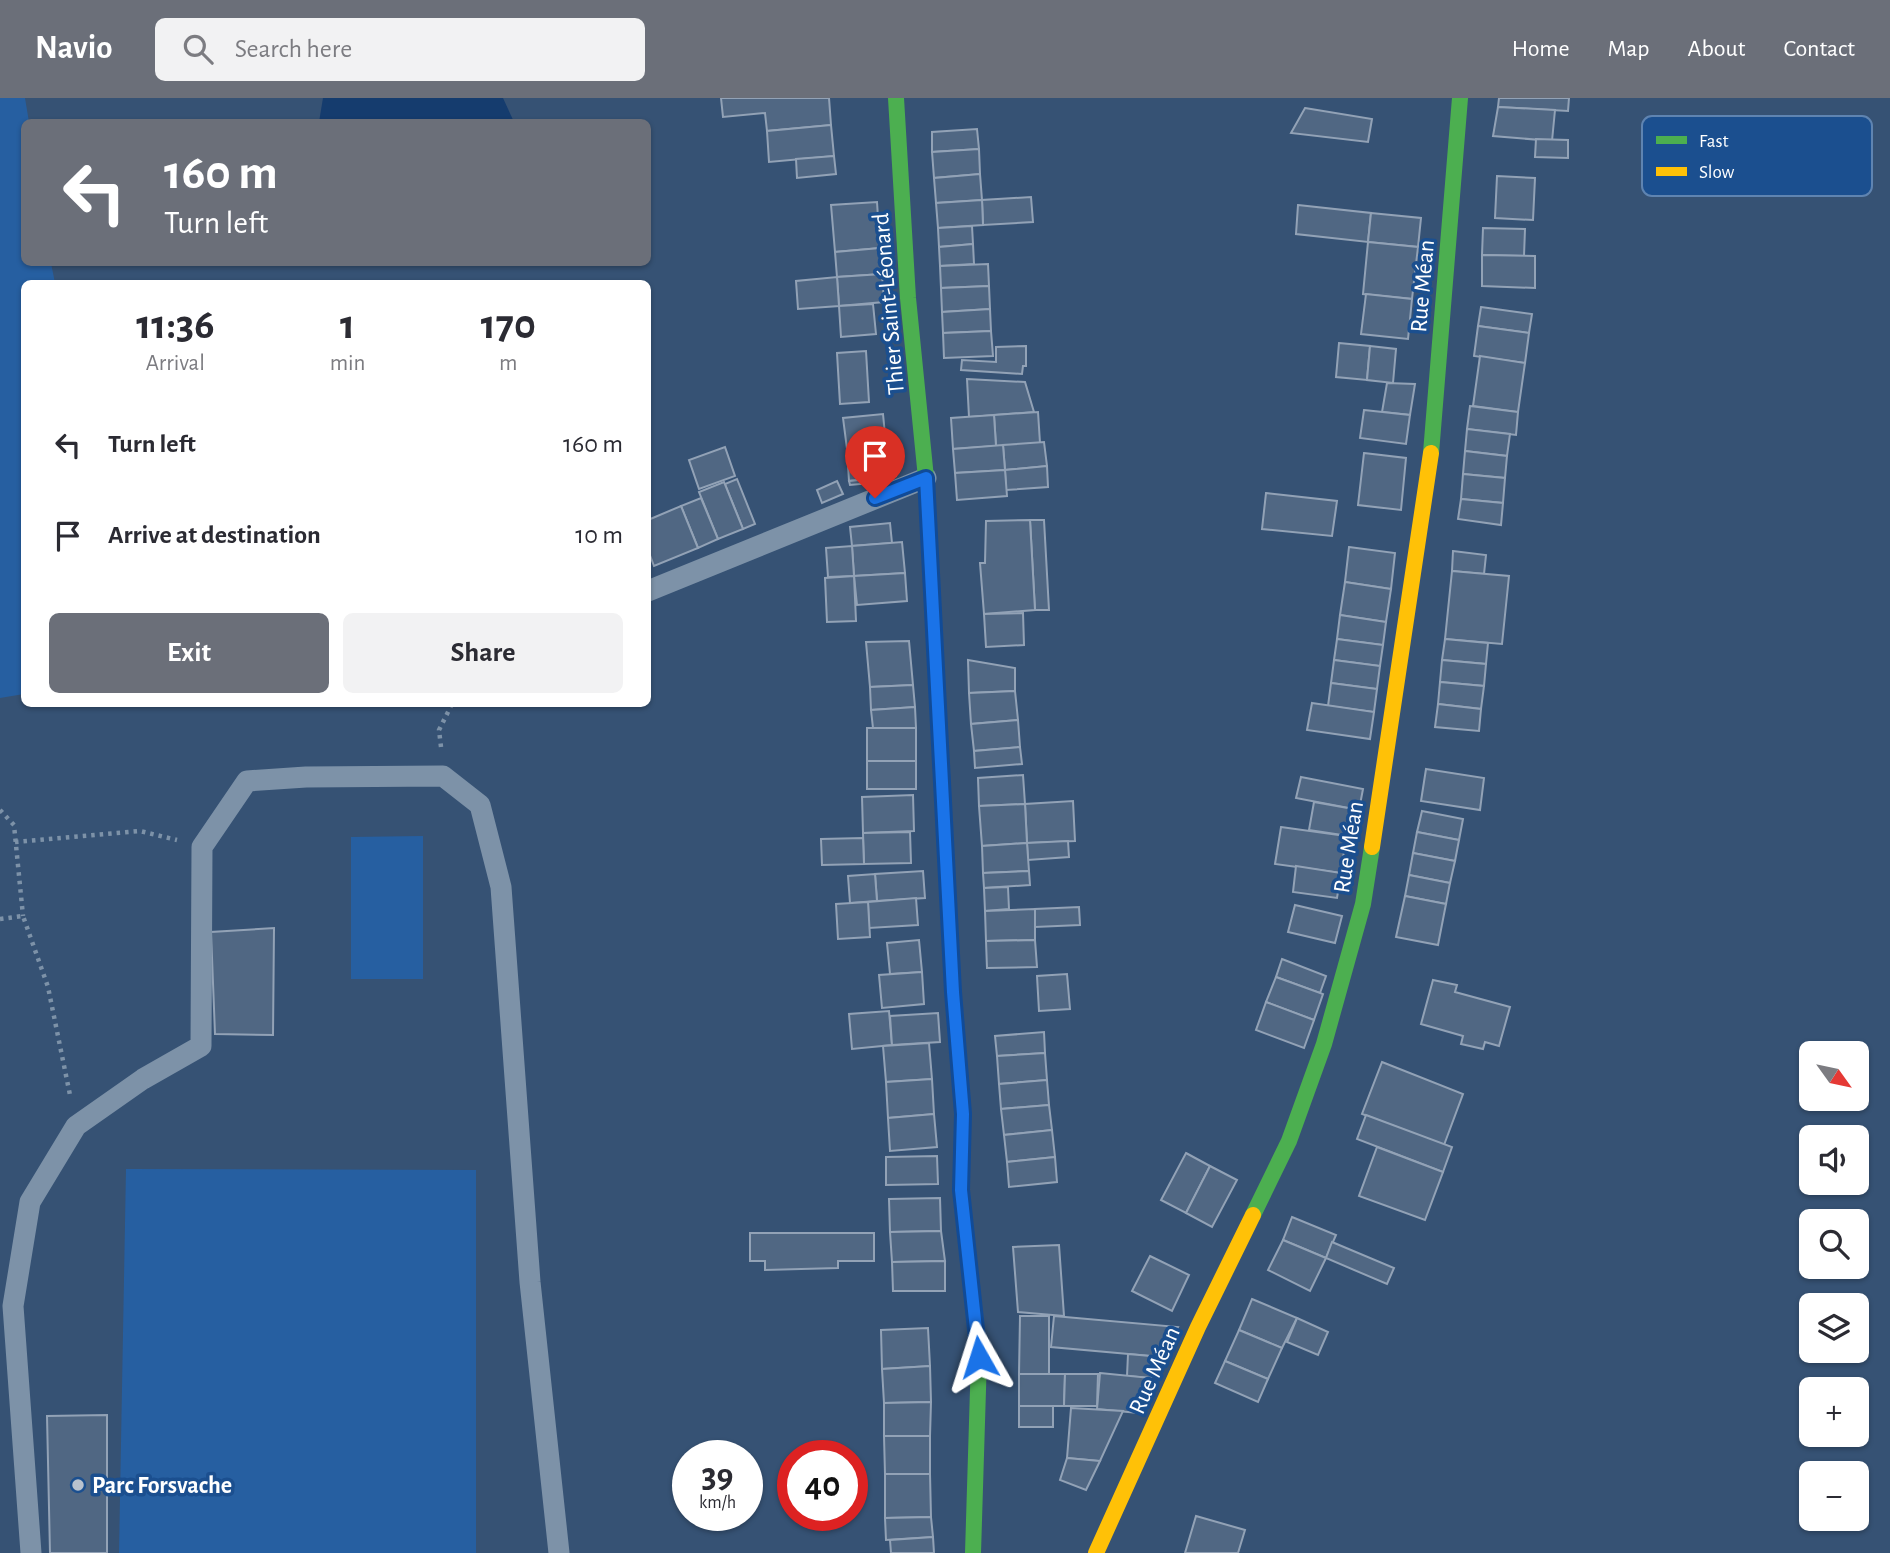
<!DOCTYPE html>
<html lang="en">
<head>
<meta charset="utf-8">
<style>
  body { margin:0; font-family:"Alegreya Sans",sans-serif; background:#f2f2f3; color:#2b2b33; height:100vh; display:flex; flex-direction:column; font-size:26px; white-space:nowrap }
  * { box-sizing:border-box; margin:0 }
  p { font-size:23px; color:#7c7c81 }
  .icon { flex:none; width:38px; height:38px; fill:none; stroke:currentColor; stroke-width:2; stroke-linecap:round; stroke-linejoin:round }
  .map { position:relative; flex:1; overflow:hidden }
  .details { position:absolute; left:21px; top:182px; width:630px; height:427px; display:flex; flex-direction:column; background:#fff; border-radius:10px; box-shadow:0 2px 5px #0004 }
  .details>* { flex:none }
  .top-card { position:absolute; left:21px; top:21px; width:630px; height:147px; border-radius:10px; box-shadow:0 2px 5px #0004; background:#6b6f79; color:#fff; overflow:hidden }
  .needle { width:46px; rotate:123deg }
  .buttons { position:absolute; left:1799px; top:943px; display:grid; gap:14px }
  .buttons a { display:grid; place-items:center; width:70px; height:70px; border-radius:10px; background:#fff; box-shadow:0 2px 5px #0004; font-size:35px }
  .speed { position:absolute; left:672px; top:1342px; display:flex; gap:14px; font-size:35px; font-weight:700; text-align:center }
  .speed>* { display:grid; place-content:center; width:91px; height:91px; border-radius:50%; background:#fff; box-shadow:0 2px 5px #0004; line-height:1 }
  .speed small { font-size:18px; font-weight:400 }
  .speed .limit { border:10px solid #d22; background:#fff; color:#111 }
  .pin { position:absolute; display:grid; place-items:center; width:60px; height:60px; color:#fff; margin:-72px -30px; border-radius:50% 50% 50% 0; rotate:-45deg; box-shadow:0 0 7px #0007 }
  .pin .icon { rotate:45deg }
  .me { position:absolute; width:77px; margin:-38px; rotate:354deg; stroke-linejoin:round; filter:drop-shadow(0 0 5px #0008) }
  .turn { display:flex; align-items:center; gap:24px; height:147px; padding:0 28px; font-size:32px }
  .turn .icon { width:91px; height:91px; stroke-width:2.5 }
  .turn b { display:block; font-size:49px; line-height:60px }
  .eta { display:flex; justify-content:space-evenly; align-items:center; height:119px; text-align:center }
  .eta b { font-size:42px; font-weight:700; line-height:49px }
  .button { display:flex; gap:14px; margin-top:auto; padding:14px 28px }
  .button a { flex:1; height:80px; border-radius:10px; background:#6b6f79; color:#fff; font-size:28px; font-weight:700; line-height:80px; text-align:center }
  .button a+a { background:#f2f2f3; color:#2b2b33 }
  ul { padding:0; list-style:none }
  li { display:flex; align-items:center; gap:21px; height:91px; padding:0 28px }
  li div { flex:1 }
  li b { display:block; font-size:26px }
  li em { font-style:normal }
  header { display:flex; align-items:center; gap:42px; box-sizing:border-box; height:98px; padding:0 35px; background:#6b6f79; color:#fff }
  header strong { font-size:33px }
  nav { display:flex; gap:38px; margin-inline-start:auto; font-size:24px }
  .search { width:490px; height:63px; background:#f2f2f3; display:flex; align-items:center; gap:18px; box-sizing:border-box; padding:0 24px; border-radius:10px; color:#7c7c81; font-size:26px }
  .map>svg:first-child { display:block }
  .green { fill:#265fa1 }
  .water { fill:#153c6e }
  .building { fill:#506783; stroke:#92a2b6; stroke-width:2 }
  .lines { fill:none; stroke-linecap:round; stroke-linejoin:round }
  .path { stroke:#7d92a8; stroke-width:4.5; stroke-dasharray:3.5 5; stroke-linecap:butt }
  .lane { stroke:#7d92a8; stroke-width:21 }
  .fast { stroke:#4caf50; stroke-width:16 }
  .slow { stroke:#ffc107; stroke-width:16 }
  .route-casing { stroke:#114b97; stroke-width:18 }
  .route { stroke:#1a73e8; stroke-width:12 }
  .poi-dot { fill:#b9c2ce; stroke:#1b4f8f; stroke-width:2.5 }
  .labels { text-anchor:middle; stroke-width:7; stroke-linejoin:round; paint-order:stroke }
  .street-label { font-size:24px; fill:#fff; stroke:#1b4f8f }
  .poi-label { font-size:24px; font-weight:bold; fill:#fff; stroke:#1b4f8f; text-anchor:start }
  .key { fill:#1b4f8f; stroke:#5f84b1; stroke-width:2 }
  .key-label { font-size:19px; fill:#fff }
</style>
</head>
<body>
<header>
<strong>Navio</strong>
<div class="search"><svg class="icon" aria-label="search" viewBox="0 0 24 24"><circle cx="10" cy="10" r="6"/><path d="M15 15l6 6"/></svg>Search here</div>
<nav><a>Home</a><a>Map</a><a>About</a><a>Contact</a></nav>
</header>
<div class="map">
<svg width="1890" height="1455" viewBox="0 0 1890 1455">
  <rect width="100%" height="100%" fill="#365274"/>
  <g class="green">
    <path d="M0 0H25L29 24H24V164L51 165 55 185 24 186V596L0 600Z"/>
    <path d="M423 738V881H351V739Z"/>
    <path d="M126 1071 476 1072V1455H119Z"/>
  </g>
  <path class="water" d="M323 0H503L514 24H319Z"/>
  <g class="building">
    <path d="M721 0H829L831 27 767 33 765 15 723 19Z"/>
    <path d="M1499 0H1569L1568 13 1498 9Z"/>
    <path d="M1498 9 1555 12 1552 43 1493 38Z"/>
    <path d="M1305 10 1372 21 1368 44 1291 35Z"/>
    <path d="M831 27 834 58 769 64 767 33Z"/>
    <path d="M977 31 979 51 932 54V34Z"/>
    <path d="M1536 41 1568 42V60L1535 59Z"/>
    <path d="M979 51 980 76 934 80 932 54Z"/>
    <path d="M834 58 836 76 797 80 796 61Z"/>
    <path d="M980 76 982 102 936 105 934 80Z"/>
    <path d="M1497 78 1535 80 1533 122 1495 120Z"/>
    <path d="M1031 99 1033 124 983 127 982 102Z"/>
    <path d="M982 102 983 127 938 130 936 105Z"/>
    <path d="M877 104 880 150 835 154 831 107Z"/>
    <path d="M1298 107 1371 115 1368 144 1296 136Z"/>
    <path d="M1371 115 1421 120 1418 149 1368 144Z"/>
    <path d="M972 128 973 146 939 149 938 130Z"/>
    <path d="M1483 130 1525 131 1524 158 1482 157Z"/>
    <path d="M1368 144 1418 149 1412 201 1363 196Z"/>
    <path d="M973 146 974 166 940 168 939 149Z"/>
    <path d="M880 150 882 176 837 179 835 154Z"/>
    <path d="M1482 157 1535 158V190L1482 188Z"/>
    <path d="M988 166 989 188 941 190 940 168Z"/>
    <path d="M882 176 884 204 839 208 837 179Z"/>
    <path d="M837 179 839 208 798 211 796 183Z"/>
    <path d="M989 188 990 211 942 214 941 190Z"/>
    <path d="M1366 196 1412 201 1408 241 1361 236Z"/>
    <path d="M873 206 876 236 841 239 839 208Z"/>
    <path d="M1481 209 1532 216 1529 235 1478 228Z"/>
    <path d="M990 211 991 233 943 235 942 214Z"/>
    <path d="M1478 228 1529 235 1525 265 1474 258Z"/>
    <path d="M991 233 993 258 944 260 943 235Z"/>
    <path d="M1339 245 1370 248 1367 282 1336 279Z"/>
    <path d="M1026 248V268H1023L1022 276 961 272 962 262 996 264V249Z"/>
    <path d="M1370 248 1396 251 1393 285 1367 282Z"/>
    <path d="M866 253 869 304 840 306 837 255Z"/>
    <path d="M1480 258 1525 265 1518 314 1473 308Z"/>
    <path d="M967 281 1025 284 1034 314 969 319Z"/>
    <path d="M1387 285 1415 286 1410 317 1382 314Z"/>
    <path d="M1470 308 1518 314 1516 337 1467 331Z"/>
    <path d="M1364 312 1410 317 1406 346 1360 340Z"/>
    <path d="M1038 314 1040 345 996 348 994 317Z"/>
    <path d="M883 316 886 347 847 351 843 320Z"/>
    <path d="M994 317 996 348 953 351 951 320Z"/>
    <path d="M1467 331 1510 336 1507 358 1465 353Z"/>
    <path d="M1044 344 1047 368 1005 372 1003 347Z"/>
    <path d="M894 346 896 378 849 383 847 351Z"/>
    <path d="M1003 347 1005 372 955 375 953 351Z"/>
    <path d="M725 349 735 378 699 391 689 362Z"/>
    <path d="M1465 353 1507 358 1505 380 1463 376Z"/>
    <path d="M1364 355 1406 360 1401 412 1358 407Z"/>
    <path d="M1047 368 1048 389 1006 392 1005 372Z"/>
    <path d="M1005 372 1007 398 957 402 955 375Z"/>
    <path d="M1463 376 1505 380 1503 405 1461 401Z"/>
    <path d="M880 380 881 384 850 387 849 383Z"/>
    <path d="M737 381 755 426 743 431 725 386Z"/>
    <path d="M837 383 843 396 822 405 817 392Z"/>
    <path d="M724 384 743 431 718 441 699 394Z"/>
    <path d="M1266 395 1337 403 1332 438 1262 431Z"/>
    <path d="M701 400 718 441 698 450 681 408Z"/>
    <path d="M1461 401 1503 405 1501 427 1458 421Z"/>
    <path d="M681 408 698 450 654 468 648 452V422Z"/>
    <path d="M1030 422H1044L1049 512H1035Z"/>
    <path d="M1030 422 1035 512 984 516 980 465H985L986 423Z"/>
    <path d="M890 425 892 445 852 448 850 429Z"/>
    <path d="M902 444 905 475 854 478 852 448Z"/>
    <path d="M852 448 854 478 828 479 826 450Z"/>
    <path d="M1349 449 1395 455 1391 491 1345 484Z"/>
    <path d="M1453 453 1486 457 1484 476 1452 473Z"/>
    <path d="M1452 473 1509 478 1502 546 1445 541Z"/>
    <path d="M905 475 907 503 857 507 854 478Z"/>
    <path d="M854 478 856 523 827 524 825 480Z"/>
    <path d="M1345 484 1391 491 1386 524 1340 517Z"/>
    <path d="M1023 515 1024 547 986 549 984 516Z"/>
    <path d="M1340 517 1386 524 1383 547 1337 541Z"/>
    <path d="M1337 541 1383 547 1380 568 1334 562Z"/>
    <path d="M1445 541 1488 545 1486 566 1442 562Z"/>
    <path d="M909 543 913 587 870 589 866 544Z"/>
    <path d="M968 562 1015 570V593L969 595Z"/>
    <path d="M1334 562 1380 568 1377 591 1331 585Z"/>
    <path d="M1442 562 1486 566 1484 588 1440 584Z"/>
    <path d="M1440 584 1484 588 1481 611 1438 606Z"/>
    <path d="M1331 585 1377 591 1374 614 1328 608Z"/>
    <path d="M913 587 915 609 871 612 870 589Z"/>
    <path d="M1015 593 1018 622 971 626 969 595Z"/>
    <path d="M1312 605 1374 614 1370 641 1307 632Z"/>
    <path d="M1438 606 1481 611 1479 633 1435 629Z"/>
    <path d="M915 609 916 630H873L871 612Z"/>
    <path d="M1018 622 1020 649 974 653 971 626Z"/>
    <rect x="867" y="630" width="49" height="33"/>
    <path d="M1020 649 1022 666 975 670 974 653Z"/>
    <rect x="867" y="663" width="49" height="28"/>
    <path d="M1426 671 1484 680 1480 712 1421 703Z"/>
    <path d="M1023 677 1025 706 979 708 978 680Z"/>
    <path d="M1301 679 1363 691 1359 712 1296 700Z"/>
    <path d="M913 697 914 733 863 735 862 699Z"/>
    <path d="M1073 703 1075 743 1027 745 1025 706Z"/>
    <path d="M1314 704 1359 712 1355 739 1309 732Z"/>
    <path d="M1025 706 1027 745 982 748 979 708Z"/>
    <path d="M1422 713 1463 721 1459 742 1417 734Z"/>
    <path d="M1281 729 1346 738 1341 775 1275 766Z"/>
    <path d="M910 734 911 765 864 766 863 735Z"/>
    <path d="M1417 734 1459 742 1455 763 1413 755Z"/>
    <path d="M863 740 864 766 822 767 821 741Z"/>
    <path d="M1068 743 1069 759 1028 762 1027 745Z"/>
    <path d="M1027 745 1029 773 983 775 982 748Z"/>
    <path d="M1413 755 1455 763 1450 785 1409 777Z"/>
    <path d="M1296 768 1341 775 1337 800 1293 794Z"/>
    <path d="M923 773 925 800 877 803 875 776Z"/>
    <path d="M1029 773 1030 787 984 790 983 775Z"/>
    <path d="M875 776 877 803 850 805 848 778Z"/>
    <path d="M1409 777 1450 785 1446 806 1405 798Z"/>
    <path d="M1008 789 1009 811 985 813 984 790Z"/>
    <path d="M1405 798 1446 806 1438 847 1396 839Z"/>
    <path d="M916 800 918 827 869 830 868 804Z"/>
    <path d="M868 804 870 839 838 841 836 806Z"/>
    <path d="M1295 807 1342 818 1335 845 1288 834Z"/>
    <path d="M1079 809 1080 827 1035 829V811Z"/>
    <path d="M1035 811V842L986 843 985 813Z"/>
    <path d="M274 830 273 937 215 936 211 834Z"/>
    <path d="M919 842 922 874 890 876 887 845Z"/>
    <path d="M1035 842 1037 869 987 870 986 843Z"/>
    <path d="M1282 861 1326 878 1320 895 1276 879Z"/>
    <path d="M922 874 924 906 882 910 879 877Z"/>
    <path d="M1067 876 1070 911 1039 913 1037 878Z"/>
    <path d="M1276 879 1323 896 1314 922 1266 904Z"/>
    <path d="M1433 882 1457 887 1455 894 1510 909 1499 948 1485 944 1483 951 1461 946 1463 938 1421 926Z"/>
    <path d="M1266 904 1314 922 1304 950 1256 932Z"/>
    <path d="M889 913 892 947 852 951 849 916Z"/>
    <path d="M938 915 940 944 892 947 890 918Z"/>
    <path d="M1044 934 1045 955 997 958 995 938Z"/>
    <path d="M929 945 932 981 886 984 883 948Z"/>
    <path d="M1045 955 1047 982 999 986 997 958Z"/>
    <path d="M1382 964 1463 996 1444 1047 1362 1016Z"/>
    <path d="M932 981 934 1016 888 1020 886 984Z"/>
    <path d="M1047 982 1049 1007 1001 1011 999 986Z"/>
    <path d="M1049 1007 1052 1032 1004 1037 1001 1011Z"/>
    <path d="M934 1016 937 1049 890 1053 888 1020Z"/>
    <path d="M1366 1017 1452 1049 1443 1074 1357 1041Z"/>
    <path d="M1052 1032 1055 1059 1007 1064 1004 1037Z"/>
    <path d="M1377 1049 1443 1074 1425 1122 1359 1098Z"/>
    <path d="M1186 1055 1210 1068 1186 1115 1161 1102Z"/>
    <path d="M937 1058 938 1086 886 1087V1059Z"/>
    <path d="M1055 1059 1057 1084 1009 1089 1007 1064Z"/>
    <path d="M1210 1068 1237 1082 1212 1129 1186 1115Z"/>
    <path d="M940 1100 941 1133 890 1134 889 1101Z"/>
    <path d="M1292 1119 1336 1137 1326 1160 1283 1142Z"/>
    <path d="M941 1133 945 1163 892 1164 890 1134Z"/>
    <path d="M750 1135H874V1163H838V1170L765 1172V1163H750Z"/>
    <path d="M1283 1142 1326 1160 1310 1193 1268 1172Z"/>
    <path d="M1332 1144 1394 1170 1387 1186 1326 1160Z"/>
    <path d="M1059 1147 1064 1218 1018 1214 1013 1149Z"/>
    <path d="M1150 1158 1189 1177 1172 1213 1132 1193Z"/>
    <path d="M945 1163V1193H893L892 1164Z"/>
    <path d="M1252 1201 1297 1220 1282 1250 1239 1232Z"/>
    <path d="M1020 1218H1049V1276H1019Z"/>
    <path d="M1054 1218 1178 1229 1162 1259 1051 1249Z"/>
    <path d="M1297 1220 1328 1234 1318 1257 1287 1244Z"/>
    <path d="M928 1230 930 1268 882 1271 881 1232Z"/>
    <path d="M1239 1232 1282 1250 1268 1281 1225 1263Z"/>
    <path d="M1128 1256 1162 1259 1151 1280 1127 1278Z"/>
    <path d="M1225 1263 1268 1281 1258 1304 1215 1285Z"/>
    <path d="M930 1268 931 1304 884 1305 882 1271Z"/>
    <path d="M1100 1275 1151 1280 1138 1315 1097 1311Z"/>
    <path d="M1019 1276H1065L1064 1308H1019Z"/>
    <path d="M1065 1276H1098L1097 1308H1064Z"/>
    <path d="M931 1304 930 1338H884V1305Z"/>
    <rect x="1019" y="1308" width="34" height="21"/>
    <path d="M1071 1310 1123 1313 1100 1363 1067 1360Z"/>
    <path d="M107 1317V1455H50L47 1318Z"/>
    <path d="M884 1338H930V1376H885Z"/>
    <path d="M1067 1360 1100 1363 1086 1392 1060 1382Z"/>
    <path d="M885 1376H930L931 1419 885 1420Z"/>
    <path d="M1196 1418 1245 1432 1238 1455H1185Z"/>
    <path d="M931 1419 933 1439 886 1442 885 1420Z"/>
    <path d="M933 1439 934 1455H891L890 1442Z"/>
  </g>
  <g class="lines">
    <g class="path">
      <path d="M441 649 439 632 452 606"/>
      <path d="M0 712 14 727 23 818"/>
      <path d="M15 744 140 733 177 742"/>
      <path d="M0 821 23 818 48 889 70 997"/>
    </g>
    <g class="lane">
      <path d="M648 493 926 380"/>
      <path d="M31 1455 13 1208 30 1104 76 1028 143 981 201 948 202 749 247 683 306 679 443 678 480 707 501 789 530 1184 559 1455"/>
    </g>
    <g class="fast">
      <path d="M896 0 908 200 926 380 934 530"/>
      <path d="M1431 355 1460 0"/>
      <path d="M963 1113 979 1259 973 1455"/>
      <path d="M1253 1117 1289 1043 1324 946 1363 806 1372 749"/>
    </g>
    <g class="slow">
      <path d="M934 530 953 894 963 1016 961 1092 963 1113"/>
      <path d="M1372 749 1431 355"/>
      <path d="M1096 1455 1198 1229 1253 1117"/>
    </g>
  </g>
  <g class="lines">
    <g class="route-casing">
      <path id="route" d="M875 400 926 380 953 894 963 1016 961 1092 979 1259"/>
    </g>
    <use href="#route" class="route"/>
  </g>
  <circle class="poi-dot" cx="78" cy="1387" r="7"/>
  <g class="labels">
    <g class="street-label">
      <text transform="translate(1422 188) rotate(-85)" y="8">Rue Méan</text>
      <text transform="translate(888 206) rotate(-95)" y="8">Thier Saint-Léonard</text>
      <text transform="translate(1348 749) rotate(-81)" y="8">Rue Méan</text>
      <text transform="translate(1154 1272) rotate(-66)" y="8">Rue Méan</text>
    </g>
    <g class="poi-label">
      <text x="92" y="1395">Parc Forsvache</text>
    </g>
  </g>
  <rect x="1642" y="18" width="230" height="80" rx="10" class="key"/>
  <rect x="1656" y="38" width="31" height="8" fill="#4caf50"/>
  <rect x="1656" y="69" width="31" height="9" fill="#ffc107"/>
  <g class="key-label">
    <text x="1699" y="49">Fast</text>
    <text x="1699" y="80">Slow</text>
  </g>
</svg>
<div class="buttons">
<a><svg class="needle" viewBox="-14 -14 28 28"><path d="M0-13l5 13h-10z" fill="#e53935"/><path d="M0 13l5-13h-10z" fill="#7c7c81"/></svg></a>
<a><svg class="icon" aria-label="sound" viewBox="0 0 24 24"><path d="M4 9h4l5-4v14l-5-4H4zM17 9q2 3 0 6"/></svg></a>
<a><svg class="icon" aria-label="search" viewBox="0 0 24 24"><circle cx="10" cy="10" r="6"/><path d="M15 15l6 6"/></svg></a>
<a><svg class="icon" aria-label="layers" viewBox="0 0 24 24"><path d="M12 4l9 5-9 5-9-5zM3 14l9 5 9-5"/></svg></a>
<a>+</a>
<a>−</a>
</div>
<div class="speed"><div>39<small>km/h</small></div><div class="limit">40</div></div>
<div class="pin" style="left:875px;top:400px;background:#d93025"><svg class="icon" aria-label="arrive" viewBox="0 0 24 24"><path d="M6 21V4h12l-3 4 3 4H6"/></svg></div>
<svg class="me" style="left:979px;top:1259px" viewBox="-20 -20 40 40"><path d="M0-17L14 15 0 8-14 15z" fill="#1a73e8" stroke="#fff" stroke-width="4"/></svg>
<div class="top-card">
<div class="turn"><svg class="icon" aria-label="left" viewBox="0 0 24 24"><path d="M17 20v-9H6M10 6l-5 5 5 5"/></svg><div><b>160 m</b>Turn left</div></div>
</div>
<section class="details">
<div class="eta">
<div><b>11:36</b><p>Arrival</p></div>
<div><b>1</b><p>min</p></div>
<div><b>170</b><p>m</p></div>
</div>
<ul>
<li><svg class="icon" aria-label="left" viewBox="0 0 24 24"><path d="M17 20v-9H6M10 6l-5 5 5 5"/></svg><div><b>Turn left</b></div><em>160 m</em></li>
<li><svg class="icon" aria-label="arrive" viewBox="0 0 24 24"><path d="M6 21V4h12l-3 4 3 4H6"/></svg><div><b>Arrive at destination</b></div><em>10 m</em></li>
</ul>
<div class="button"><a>Exit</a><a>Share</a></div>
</section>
</div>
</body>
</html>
